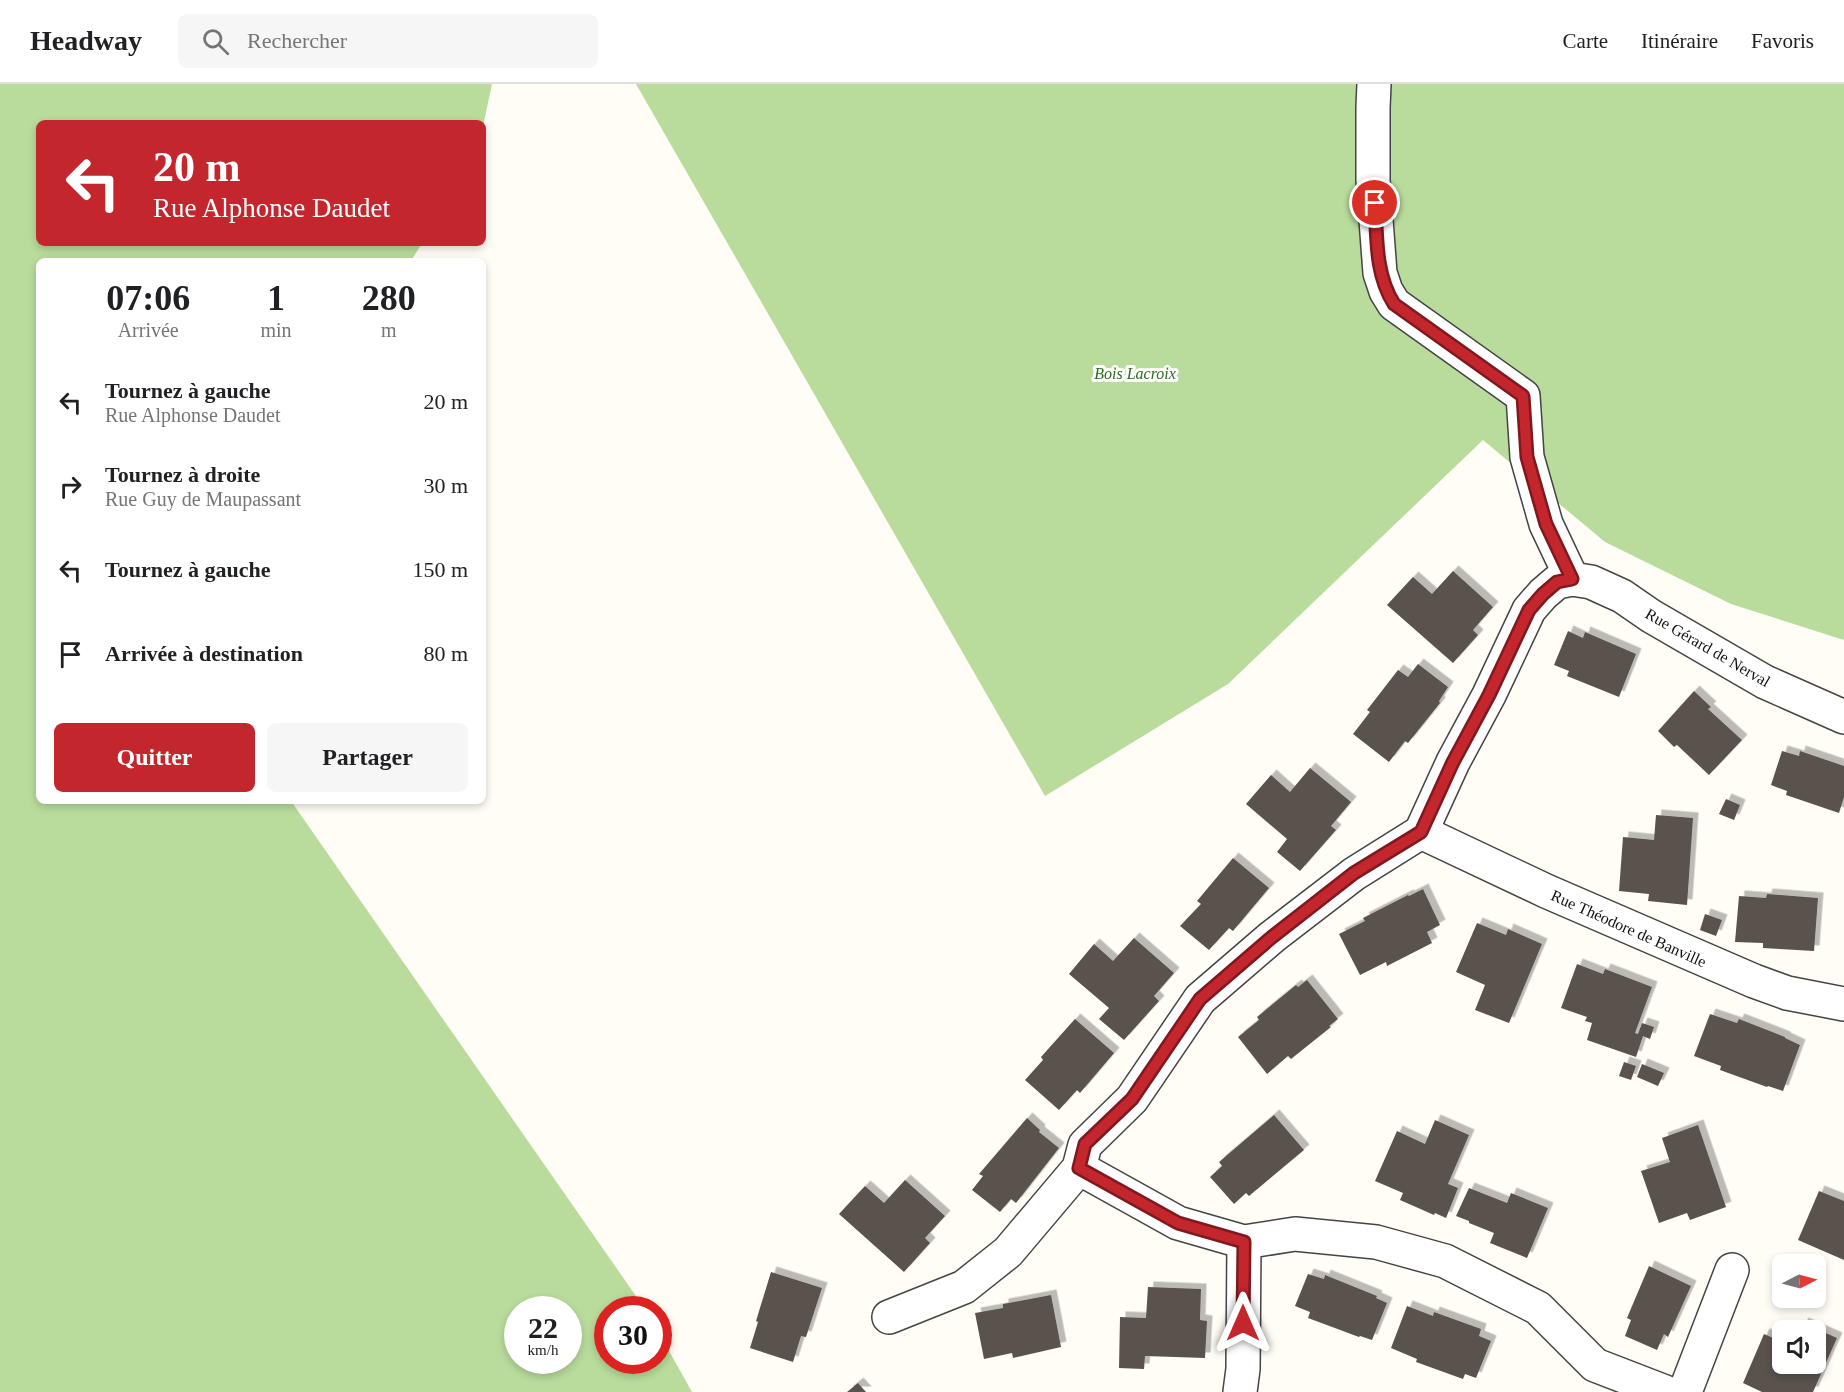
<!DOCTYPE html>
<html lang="fr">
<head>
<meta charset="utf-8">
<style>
  body { margin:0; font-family:Georgia,serif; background:#f6f6f6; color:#202124; height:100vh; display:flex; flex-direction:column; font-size:22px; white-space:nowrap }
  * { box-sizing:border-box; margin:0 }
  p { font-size:20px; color:#757577 }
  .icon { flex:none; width:33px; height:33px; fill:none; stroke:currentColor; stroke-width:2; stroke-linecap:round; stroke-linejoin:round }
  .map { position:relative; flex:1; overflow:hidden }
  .sheet { position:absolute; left:36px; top:174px; width:450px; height:546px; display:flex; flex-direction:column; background:#fff; border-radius:9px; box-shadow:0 3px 9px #0003 }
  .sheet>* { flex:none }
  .banner { position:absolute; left:36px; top:36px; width:450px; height:126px; border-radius:9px; box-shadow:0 3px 9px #0003; background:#c4262e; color:#fff; overflow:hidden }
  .needle { width:39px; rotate:84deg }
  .tools { position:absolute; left:1772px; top:1170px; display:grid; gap:12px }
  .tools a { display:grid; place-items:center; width:54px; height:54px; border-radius:9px; background:#fff; box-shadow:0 3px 9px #0003; font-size:30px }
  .speed { position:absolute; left:504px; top:1212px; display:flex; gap:12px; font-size:30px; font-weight:700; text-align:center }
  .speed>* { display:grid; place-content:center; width:78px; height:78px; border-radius:50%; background:#fff; box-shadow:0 3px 9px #0003; line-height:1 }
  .speed small { font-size:15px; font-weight:400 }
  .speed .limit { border:9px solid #d22; background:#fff; color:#111 }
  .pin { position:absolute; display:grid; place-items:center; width:51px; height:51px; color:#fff; margin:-26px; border:3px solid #fff; border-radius:50%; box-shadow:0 2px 6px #0007 }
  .me { position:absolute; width:66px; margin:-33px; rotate:0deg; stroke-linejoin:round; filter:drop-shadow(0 0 4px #0008) }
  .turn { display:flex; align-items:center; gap:21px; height:126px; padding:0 18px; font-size:27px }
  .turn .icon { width:78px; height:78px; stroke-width:2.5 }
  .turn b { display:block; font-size:42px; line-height:51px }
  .eta { display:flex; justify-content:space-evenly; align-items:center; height:102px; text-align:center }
  .eta b { font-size:36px; font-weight:800; line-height:42px }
  .cta { display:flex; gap:12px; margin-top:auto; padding:12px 18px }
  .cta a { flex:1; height:69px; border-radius:9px; background:#c4262e; color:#fff; font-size:24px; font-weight:800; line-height:69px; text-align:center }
  .cta a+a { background:#f6f6f6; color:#202124 }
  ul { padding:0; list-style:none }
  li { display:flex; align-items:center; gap:18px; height:84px; padding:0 18px }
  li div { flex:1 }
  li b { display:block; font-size:22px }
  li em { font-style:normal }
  header { display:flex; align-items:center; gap:36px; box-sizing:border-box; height:84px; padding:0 30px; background:#fff; border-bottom:2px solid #e0e0e0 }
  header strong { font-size:28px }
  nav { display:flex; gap:33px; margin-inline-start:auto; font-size:21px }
  .search { width:420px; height:54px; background:#f6f6f6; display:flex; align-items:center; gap:15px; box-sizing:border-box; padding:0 21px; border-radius:9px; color:#757577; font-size:22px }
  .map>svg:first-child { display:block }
  .forest { fill:#b9dc9c; fill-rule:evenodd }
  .building { fill:#5a524d; filter:url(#shadow) }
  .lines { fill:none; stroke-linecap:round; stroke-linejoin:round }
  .minor-casing { stroke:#444; stroke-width:36 }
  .minor { stroke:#fff; stroke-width:33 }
  .route-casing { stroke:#7f191e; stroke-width:15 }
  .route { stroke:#c4262e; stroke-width:10 }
  .labels { text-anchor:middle; stroke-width:6; stroke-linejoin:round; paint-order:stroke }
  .park-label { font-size:16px; font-style:italic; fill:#2f6b1f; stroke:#fff }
  .street-label { font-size:16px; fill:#111; stroke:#fff }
</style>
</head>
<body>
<header>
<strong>Headway</strong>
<div class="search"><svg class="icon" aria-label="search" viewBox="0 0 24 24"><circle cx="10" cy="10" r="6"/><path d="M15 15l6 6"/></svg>Rechercher</div>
<nav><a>Carte</a><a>Itinéraire</a><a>Favoris</a></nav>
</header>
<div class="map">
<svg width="1844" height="1308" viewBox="0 0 1844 1308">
  <defs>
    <filter id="shadow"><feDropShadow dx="5.5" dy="-5.5" stdDeviation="0" flood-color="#0004"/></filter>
  </defs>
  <rect width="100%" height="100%" fill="#fffdf5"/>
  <g class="forest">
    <path d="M0 0H492L483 42V39H39V159H422L411 177H39V717H291L645 1225 608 1226V1276H658L659 1249 692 1308H0ZM518 1226H568V1276H518Z"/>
    <path d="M636 0H1844V556L1731 520 1605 458 1483 356 1228 600 1045 712Z"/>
  </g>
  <g class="building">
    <path d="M1453 487 1493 523 1473 546 1478 551 1453 579 1387 521 1413 493 1432 510Z"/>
    <path d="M1568 547 1583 554 1585 548 1636 570 1619 613 1567 592 1569 587 1554 581Z"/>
    <path d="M1418 580 1448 603 1439 617 1440 619 1408 659 1405 657 1389 678 1353 650 1370 628 1367 626 1398 586 1408 593Z"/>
    <path d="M1694 607 1711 623 1708 625 1742 656 1709 691 1677 661 1674 663 1658 647Z"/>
    <path d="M1782 667 1799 672 1800 667 1844 682V713L1839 729 1786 711 1787 707 1771 701Z"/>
    <path d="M1310 684 1351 718 1331 742 1336 746 1300 787 1277 768 1287 755 1246 720 1271 691 1290 708Z"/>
    <path d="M1726 715 1740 721 1734 736 1719 730Z"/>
    <path d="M1656 731 1693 734 1687 821 1648 817 1649 810 1619 807 1623 753 1654 756Z"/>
    <path d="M1233 774 1269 804 1233 847 1229 844 1209 866 1180 842 1201 820 1197 817Z"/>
    <path d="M1423 805 1440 841 1427 848 1432 859 1387 882 1386 878 1360 891 1339 850 1365 837 1363 834 1408 811 1409 812Z"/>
    <path d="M1767 810 1818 814 1814 867 1763 864V859L1735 858 1739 812 1766 814Z"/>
    <path d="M1705 830 1722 836 1716 852 1700 846Z"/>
    <path d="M1477 839 1506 851 1508 845 1542 860 1509 939 1475 926 1485 901 1456 888Z"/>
    <path d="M1134 854 1174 889 1154 912 1159 917 1124 956 1099 935 1109 924 1069 890 1094 860 1113 877Z"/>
    <path d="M1577 880 1603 890 1605 885 1652 903 1635 949 1638 950 1642 939 1654 943 1650 955 1643 952 1636 973 1587 956 1592 939 1585 937 1587 933 1561 924Z"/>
    <path d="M1307 896 1338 935 1329 942 1331 943 1291 975 1288 972 1267 990 1238 953 1259 936 1257 933 1296 901 1298 903Z"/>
    <path d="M1710 930 1737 939 1739 935 1785 953V954L1800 961 1783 1007 1768 1002 1767 1003 1720 986 1721 982 1694 972Z"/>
    <path d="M1075 935 1114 969 1080 1009 1077 1006 1059 1026 1025 996 1043 976 1041 973Z"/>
    <path d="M1624 978 1636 982 1631 996 1619 992Z"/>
    <path d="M1642 980 1664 989 1658 1002 1637 993Z"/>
    <path d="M1274 1031 1304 1066 1249 1112 1246 1109 1234 1120 1210 1093 1222 1082 1219 1078Z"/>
    <path d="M1027 1034 1040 1046 1039 1048 1059 1064 1016 1119 1011 1115 1000 1128 972 1106 983 1092 979 1090Z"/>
    <path d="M1435 1036 1469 1051 1448 1100 1458 1104 1446 1134 1435 1129 1434 1131 1400 1116 1403 1109 1375 1097 1397 1047 1425 1060Z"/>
    <path d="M1698 1041 1726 1123 1690 1136 1687 1129 1659 1139 1641 1087 1670 1078 1662 1054Z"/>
    <path d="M905 1096 945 1132 925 1154 930 1159 904 1188 839 1130 865 1102 884 1119Z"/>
    <path d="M1469 1104 1507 1119 1511 1109 1548 1124 1527 1174 1490 1159 1494 1149 1469 1139V1137L1456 1132Z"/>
    <path d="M1819 1107 1844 1117V1176L1798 1156Z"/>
    <path d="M1649 1182 1691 1202 1668 1253 1664 1250 1657 1266 1625 1252 1631 1236 1627 1234Z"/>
    <path d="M771 1188 822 1204 806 1253 801 1252 793 1278 750 1264 758 1238 756 1237Z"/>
    <path d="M1308 1190 1324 1195 1325 1191 1377 1212 1376 1214 1387 1219 1372 1256 1360 1252 1359 1253 1308 1234 1310 1228 1295 1222Z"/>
    <path d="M1148 1203 1201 1205 1200 1236 1207 1237 1205 1274 1145 1272 1144 1285 1119 1284 1120 1233 1146 1234Z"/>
    <path d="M1051 1211 1061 1263 1013 1274 1012 1269 984 1275 975 1229 1003 1224V1220Z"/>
    <path d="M1407 1222 1433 1232 1434 1228 1481 1245 1479 1252 1491 1257 1476 1294 1465 1290 1463 1295 1416 1278 1417 1275 1391 1264Z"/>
    <path d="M1803 1239 1837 1254 1813 1308H1762L1743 1299 1764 1250 1782 1258V1280H1815V1246H1800Z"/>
    <path d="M858 1299 866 1308H847Z"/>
  </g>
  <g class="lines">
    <g class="minor-casing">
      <g id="minor">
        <path d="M1374 0 1373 24V96L1380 189 1386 207 1394 220 1523 312 1527 373 1546 440 1572 495"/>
        <path d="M1421 748 1546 807 1754 897 1787 909 1844 920"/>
        <path d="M1079 1084 1178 1139 1244 1158 1295 1150 1376 1158 1445 1177 1538 1224 1595 1281 1665 1308"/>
        <path d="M889 1233 964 1203 1008 1168 1079 1084 1085 1061 1132 1015 1200 915 1272 853 1354 790 1421 748 1453 678 1489 611 1529 526 1543 510 1557 498 1572 495 1591 498 1622 512 1651 532 1765 598 1844 633"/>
        <path d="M1240 1308 1243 1285 1244 1158"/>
        <path d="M1685 1308 1732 1186"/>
      </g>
    </g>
    <use href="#minor" class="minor"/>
  </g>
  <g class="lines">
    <g class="route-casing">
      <path id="route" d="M1243 1239 1244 1158 1178 1139 1079 1084 1085 1060 1132 1015 1200 915 1272 853 1354 789 1421 748 1453 678 1489 611 1529 526 1543 510 1557 498 1572 495 1546 440 1527 373 1523 312 1394 220C1375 190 1377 154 1375 119"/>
    </g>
    <use href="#route" class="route"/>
  </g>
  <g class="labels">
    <g class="park-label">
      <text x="1135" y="295">Bois Lacroix</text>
    </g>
    <g class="street-label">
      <text transform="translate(1708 563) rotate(30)" y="6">Rue Gérard de Nerval</text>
      <text transform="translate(1629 844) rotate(24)" y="6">Rue Théodore de Banville</text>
    </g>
  </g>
</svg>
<div class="tools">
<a><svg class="needle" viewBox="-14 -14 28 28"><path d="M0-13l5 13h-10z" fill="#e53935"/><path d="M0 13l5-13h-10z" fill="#757577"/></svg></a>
<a><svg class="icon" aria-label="sound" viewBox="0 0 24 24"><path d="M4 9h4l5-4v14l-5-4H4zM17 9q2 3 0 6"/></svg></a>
</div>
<div class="speed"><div>22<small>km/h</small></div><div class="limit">30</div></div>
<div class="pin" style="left:1375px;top:119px;background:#d93025"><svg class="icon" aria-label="arrive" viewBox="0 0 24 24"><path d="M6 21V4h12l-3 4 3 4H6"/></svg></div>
<svg class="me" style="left:1243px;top:1239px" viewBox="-20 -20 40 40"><path d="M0-17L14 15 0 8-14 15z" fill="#c4262e" stroke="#fff" stroke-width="4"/></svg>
<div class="banner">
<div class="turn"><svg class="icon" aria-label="left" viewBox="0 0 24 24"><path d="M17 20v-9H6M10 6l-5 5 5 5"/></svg><div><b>20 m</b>Rue Alphonse Daudet</div></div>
</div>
<section class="sheet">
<div class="eta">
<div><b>07:06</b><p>Arrivée</p></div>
<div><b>1</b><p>min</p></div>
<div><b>280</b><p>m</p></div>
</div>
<ul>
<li><svg class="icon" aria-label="left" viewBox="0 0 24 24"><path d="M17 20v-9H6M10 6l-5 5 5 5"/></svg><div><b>Tournez à gauche</b><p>Rue Alphonse Daudet</p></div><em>20 m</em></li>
<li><svg class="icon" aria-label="right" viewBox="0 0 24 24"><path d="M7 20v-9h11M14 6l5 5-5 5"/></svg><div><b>Tournez à droite</b><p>Rue Guy de Maupassant</p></div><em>30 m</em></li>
<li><svg class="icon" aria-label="left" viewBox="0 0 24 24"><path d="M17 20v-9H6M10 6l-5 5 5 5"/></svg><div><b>Tournez à gauche</b></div><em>150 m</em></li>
<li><svg class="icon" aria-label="arrive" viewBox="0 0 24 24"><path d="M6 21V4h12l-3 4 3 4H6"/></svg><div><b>Arrivée à destination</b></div><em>80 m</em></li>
</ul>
<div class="cta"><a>Quitter</a><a>Partager</a></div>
</section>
</div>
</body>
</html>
